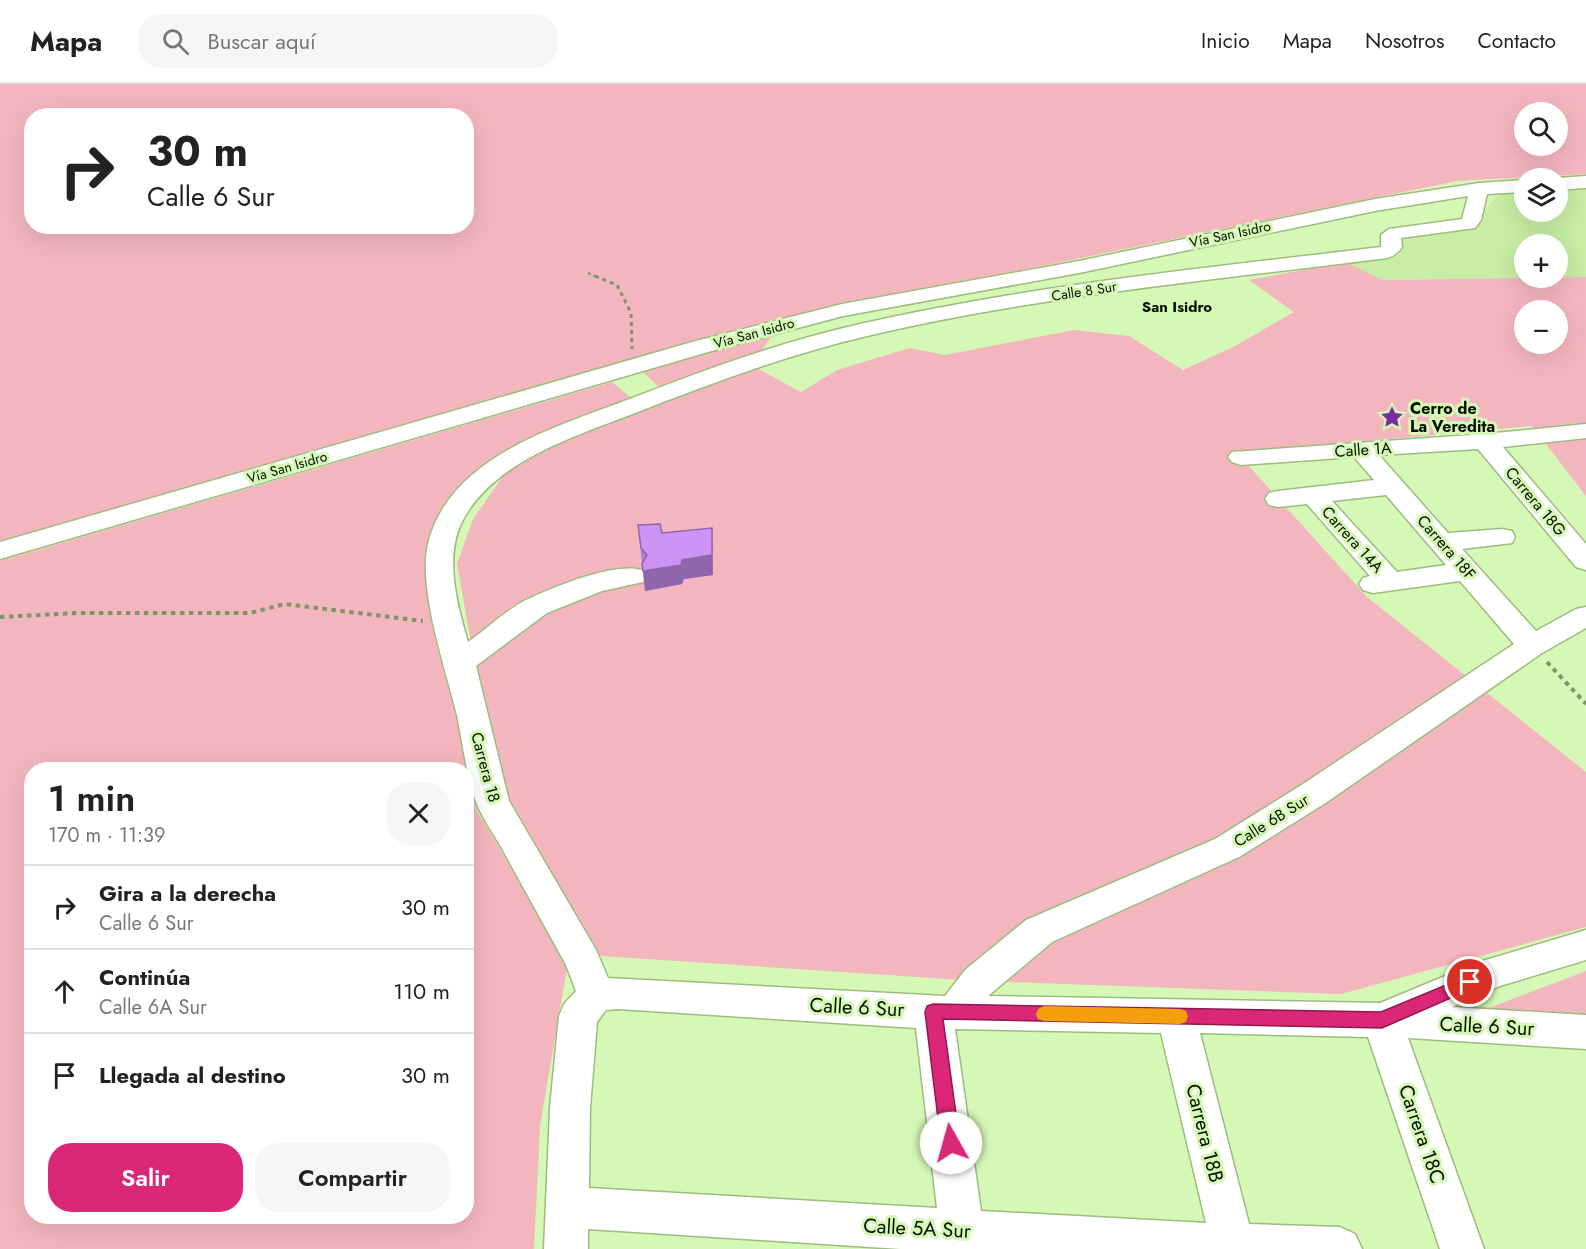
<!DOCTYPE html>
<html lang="es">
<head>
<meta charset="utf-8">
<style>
  body { margin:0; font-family:Jost,sans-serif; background:#f6f6f6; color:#222; height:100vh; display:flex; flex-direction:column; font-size:22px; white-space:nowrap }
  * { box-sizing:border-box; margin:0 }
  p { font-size:20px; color:#767676 }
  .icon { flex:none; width:33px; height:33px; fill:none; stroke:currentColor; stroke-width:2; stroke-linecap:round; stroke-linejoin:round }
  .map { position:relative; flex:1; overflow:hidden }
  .sheet { position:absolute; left:24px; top:678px; width:450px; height:462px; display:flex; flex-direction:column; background:#fff; border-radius:24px; box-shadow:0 6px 24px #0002 }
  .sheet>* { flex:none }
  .guide { position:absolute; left:24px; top:24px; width:450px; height:126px; border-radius:24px; box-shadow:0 6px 24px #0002; background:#fff; color:#222; overflow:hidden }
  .controls { position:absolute; left:1514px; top:18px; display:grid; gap:12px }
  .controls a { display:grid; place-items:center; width:54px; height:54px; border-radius:50%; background:#fff; box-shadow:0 6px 24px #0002; font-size:30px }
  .pin { position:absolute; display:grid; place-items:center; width:51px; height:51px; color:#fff; margin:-26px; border:3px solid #fff; border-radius:50%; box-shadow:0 2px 6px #0007 }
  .me { position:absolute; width:66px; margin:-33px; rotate:353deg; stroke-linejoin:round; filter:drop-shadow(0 0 4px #0008) }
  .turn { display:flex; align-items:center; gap:21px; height:126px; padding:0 24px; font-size:27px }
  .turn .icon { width:78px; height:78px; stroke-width:2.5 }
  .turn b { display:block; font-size:42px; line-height:51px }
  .round { display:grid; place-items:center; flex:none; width:63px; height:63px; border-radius:24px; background:#f6f6f6 }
  .head { display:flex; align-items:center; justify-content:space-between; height:102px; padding:0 24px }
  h1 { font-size:36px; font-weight:600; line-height:45px }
  .cta { display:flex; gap:12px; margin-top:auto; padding:12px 24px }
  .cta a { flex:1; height:69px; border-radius:24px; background:#db2777; color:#fff; font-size:24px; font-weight:600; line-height:69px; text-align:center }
  .cta a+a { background:#f6f6f6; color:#222 }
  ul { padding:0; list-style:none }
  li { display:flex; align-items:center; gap:18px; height:84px; padding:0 24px; border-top:2px solid #e0e0e0 }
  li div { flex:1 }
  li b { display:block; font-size:22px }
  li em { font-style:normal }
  header { display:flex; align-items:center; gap:36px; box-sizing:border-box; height:84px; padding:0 30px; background:#fff; border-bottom:2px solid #e0e0e0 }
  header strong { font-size:28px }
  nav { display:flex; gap:33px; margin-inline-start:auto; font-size:21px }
  .search { width:420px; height:54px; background:#f6f6f6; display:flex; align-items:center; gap:15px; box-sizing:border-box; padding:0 21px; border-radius:24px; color:#767676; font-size:22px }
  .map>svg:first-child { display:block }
  .built { fill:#c8eda4; fill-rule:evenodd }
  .green { fill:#f4b6be; fill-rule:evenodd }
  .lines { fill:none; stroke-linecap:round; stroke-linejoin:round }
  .minor-casing { stroke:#9cbc7d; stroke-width:3 }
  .path-far2 { stroke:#7e9569; stroke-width:2; stroke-dasharray:3 3; stroke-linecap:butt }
  .path-far1 { stroke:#7e9569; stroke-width:3; stroke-dasharray:4 4; stroke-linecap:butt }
  .path { stroke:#7e9569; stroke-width:4; stroke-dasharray:4.5 4.5; stroke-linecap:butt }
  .minor { fill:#fff; fill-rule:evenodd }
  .wall { fill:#af7ed2 }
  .shaded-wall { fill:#8f66ab }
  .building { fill:#cc92f4; stroke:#8f66ab; stroke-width:1.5 }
  .route { fill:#db2777; stroke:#8e194d; stroke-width:1.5 }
  .slow { fill:#f59e0b }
  .labels { text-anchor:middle; stroke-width:6; stroke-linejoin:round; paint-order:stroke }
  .far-street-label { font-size:14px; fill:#061000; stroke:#d6f8b6 }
  .far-neighbourhood-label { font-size:15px; font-weight:bold; fill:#061000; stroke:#d6f8b6 }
  .poi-label { font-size:16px; font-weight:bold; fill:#061000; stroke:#d6f8b6; text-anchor:start }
  .street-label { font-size:16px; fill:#061000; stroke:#d6f8b6 }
  .near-street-label { font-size:20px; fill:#061000; stroke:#d6f8b6 }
</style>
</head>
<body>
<header>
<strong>Mapa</strong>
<div class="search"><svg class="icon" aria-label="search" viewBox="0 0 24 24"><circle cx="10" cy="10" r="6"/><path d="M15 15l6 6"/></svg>Buscar aquí</div>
<nav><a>Inicio</a><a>Mapa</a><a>Nosotros</a><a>Contacto</a></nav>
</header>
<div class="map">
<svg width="1586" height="1165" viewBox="0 0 1586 1165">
  <rect width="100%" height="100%" fill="#d6f8b6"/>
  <path class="built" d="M1586 104V193L1382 196 1346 178 1397 169 1402 165 1399 152 1472 141 1500 108 1524 107V128H1557V105ZM1524 160H1557V194H1524Z"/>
  <g class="green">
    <path d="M0 0H1586V90L1457 97 1037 183 860 216 780 241 0 461ZM1524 28H1557V62H1524ZM32 32H466V142H32Z"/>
    <path d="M1346 178 1382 196 1586 193V412L1532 342 1237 369 1367 513 1586 688V843L1341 910 978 897 601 872 510 720 478 598 457 480 473 435 506 388 573 351 670 314 640 285 772 252 751 281 801 308 837 286 910 264 945 271 1074 246 1129 252 1183 286 1235 262 1294 228 1249 196ZM1524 226H1557V260H1524Z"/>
    <path d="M612 298 630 313 548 346 497 374 445 425 451 582 477 727 568 878 540 1042 534 1165H0V477ZM32 686H466V1132H32Z"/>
    <path d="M1586 887V930L1486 925Z"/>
  </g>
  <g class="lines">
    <g class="minor-casing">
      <g id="minor">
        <path d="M1586 92V104L1557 106V94Z"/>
        <path d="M1524 96V108L1487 110 1481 136 1475 144 1401 154 1402 163C1398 169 1394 172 1387 174 1213 196 1037 212 867 252 786 271 707 301 630 331 573 353 496 377 464 434 443 470 457 521 468 558 488 544 507 525 528 515 556 502 614 478 643 486L647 492 643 498 602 507 547 529 476 582 509 717 596 866 608 894 945 912 965 886 1026 836 1215 755 1303 700 1514 560 1460 497 1373 509 1363 506 1359 500 1363 494 1370 492 1307 420 1278 423 1269 421 1265 415 1269 409 1278 407 1374 396 1354 373 1241 381 1232 378 1228 373 1232 368 1485 350 1586 340V354L1503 363 1586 460V486L1576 483 1478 365 1379 371 1448 449 1502 445 1512 447 1515 453 1512 459 1462 465 1536 547 1576 525 1586 523V544L1542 569 1327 718 1239 773 1052 858 988 912 1380 919 1479 878 1586 846V876L1500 902 1452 923 1586 931V965L1408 954 1484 1165H1440L1368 953 1200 949 1249 1140 1340 1143 1355 1150 1362 1165H901L588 1145V1165H544L550 1024 559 932 564 920 576 907 566 881C546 844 525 807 505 770 496 753 483 736 476 718 466 691 463 659 457 631 446 585 416 501 429 456 452 373 555 343 627 316 702 287 780 258 860 240 1031 201 1207 184 1381 163V151L1389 145 1462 135 1468 112 1375 127 1079 189 843 232 708 268 0 475V458L692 258 842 220 1079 177 1375 115 1479 99ZM1386 411 1446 481 1397 488 1332 417ZM618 925 916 944 937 1124 589 1104 590 1024 597 938 606 926ZM955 945 1161 949 1206 1139 981 1127Z"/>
      </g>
    </g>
    <path class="path-far2" d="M588 189 599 194"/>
    <path class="path-far1" d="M595 192 617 201 631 229 632 265"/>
    <g class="path">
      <path d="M0 533 78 529H250L285 520 423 537"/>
      <path d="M1547 578 1586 620"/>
    </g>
    <use href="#minor" class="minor"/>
  </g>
  <path class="wall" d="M638 441 662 449 712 444 713 491 684 495 682 500 645 507Z"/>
  <path class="shaded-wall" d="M712 444 713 491 684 495 682 500 645 507 643 487 682 476Z"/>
  <path class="building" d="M660 440 662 449 712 444V471L682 476 681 481 643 487 642 480 647 471 641 464 638 441Z"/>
  <path class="route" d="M1470 891 1476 893 1478 898 1476 903 1382 944 943 935 960 1059 957 1065 951 1068 944 1065 941 1059 925 928 927 922 933 920 1381 928Z"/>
  <path class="slow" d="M1044 922 1180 925 1186 927 1188 932 1186 938 1180 940 1044 937 1038 935 1036 930 1038 925Z"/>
  <defs>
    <g id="sight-bare" transform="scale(1.8)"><path d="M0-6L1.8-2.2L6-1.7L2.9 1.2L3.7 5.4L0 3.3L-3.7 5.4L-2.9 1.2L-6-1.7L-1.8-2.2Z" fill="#782ea1" stroke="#d6f8b6" stroke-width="2.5" paint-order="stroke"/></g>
  </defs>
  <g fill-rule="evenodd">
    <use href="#sight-bare" x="1392" y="333"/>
  </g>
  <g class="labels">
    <g class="far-street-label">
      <text transform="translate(1230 150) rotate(-12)" y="5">Vía San Isidro</text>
      <text transform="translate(1084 207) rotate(-9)" y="5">Calle 8 Sur</text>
      <text transform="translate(754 249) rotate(-15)" y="5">Vía San Isidro</text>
      <text transform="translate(287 383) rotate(-16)" y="5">Vía San Isidro</text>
    </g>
    <g class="far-neighbourhood-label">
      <text x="1177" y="228">San Isidro</text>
    </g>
    <g class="poi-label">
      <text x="1410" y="330">Cerro de<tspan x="1410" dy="18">La Veredita</tspan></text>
    </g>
    <g class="street-label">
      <text transform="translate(1363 365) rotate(-4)" y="6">Calle 1A</text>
      <text transform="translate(1536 417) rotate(50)" y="6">Carrera 18G</text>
      <text transform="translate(1353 455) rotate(48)" y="6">Carrera 14A</text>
      <text transform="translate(1447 463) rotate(49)" y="6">Carrera 18F</text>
      <text transform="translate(486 683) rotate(75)" y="6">Carrera 18</text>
      <text transform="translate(1271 736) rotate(-32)" y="6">Calle 6B Sur</text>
    </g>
    <g class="near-street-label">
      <text transform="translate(857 923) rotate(3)" y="7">Calle 6 Sur</text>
      <text transform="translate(1487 942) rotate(3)" y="7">Calle 6 Sur</text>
      <text transform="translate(1205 1049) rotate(76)" y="7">Carrera 18B</text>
      <text transform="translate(1422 1050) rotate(71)" y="7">Carrera 18C</text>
      <text transform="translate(917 1144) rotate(3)" y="7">Calle 5A Sur</text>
    </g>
  </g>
</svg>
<div class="controls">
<a><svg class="icon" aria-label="search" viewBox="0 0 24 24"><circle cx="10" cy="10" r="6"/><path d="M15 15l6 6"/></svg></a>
<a><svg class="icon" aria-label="layers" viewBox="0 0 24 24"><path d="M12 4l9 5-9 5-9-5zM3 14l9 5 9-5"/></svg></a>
<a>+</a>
<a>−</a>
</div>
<div class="pin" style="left:1470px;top:898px;background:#d93025"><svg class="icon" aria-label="arrive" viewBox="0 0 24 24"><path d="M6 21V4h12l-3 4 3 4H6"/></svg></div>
<svg class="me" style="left:951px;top:1059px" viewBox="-20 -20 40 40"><circle r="19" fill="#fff"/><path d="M0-13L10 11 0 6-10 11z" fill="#db2777"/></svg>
<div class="guide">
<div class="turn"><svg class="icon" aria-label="right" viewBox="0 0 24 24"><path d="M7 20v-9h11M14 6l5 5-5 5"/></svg><div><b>30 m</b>Calle 6 Sur</div></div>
</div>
<section class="sheet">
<div class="head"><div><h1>1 min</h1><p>170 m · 11:39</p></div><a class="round"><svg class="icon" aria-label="close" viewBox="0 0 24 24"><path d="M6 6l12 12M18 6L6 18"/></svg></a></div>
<ul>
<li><svg class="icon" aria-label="right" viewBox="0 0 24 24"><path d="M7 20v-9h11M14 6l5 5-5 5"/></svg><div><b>Gira a la derecha</b><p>Calle 6 Sur</p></div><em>30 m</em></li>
<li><svg class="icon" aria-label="ahead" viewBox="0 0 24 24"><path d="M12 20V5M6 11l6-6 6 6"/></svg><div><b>Continúa</b><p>Calle 6A Sur</p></div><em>110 m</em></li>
<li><svg class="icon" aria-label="arrive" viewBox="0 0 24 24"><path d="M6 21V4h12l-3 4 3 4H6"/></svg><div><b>Llegada al destino</b></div><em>30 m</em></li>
</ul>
<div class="cta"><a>Salir</a><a>Compartir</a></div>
</section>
</div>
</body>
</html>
